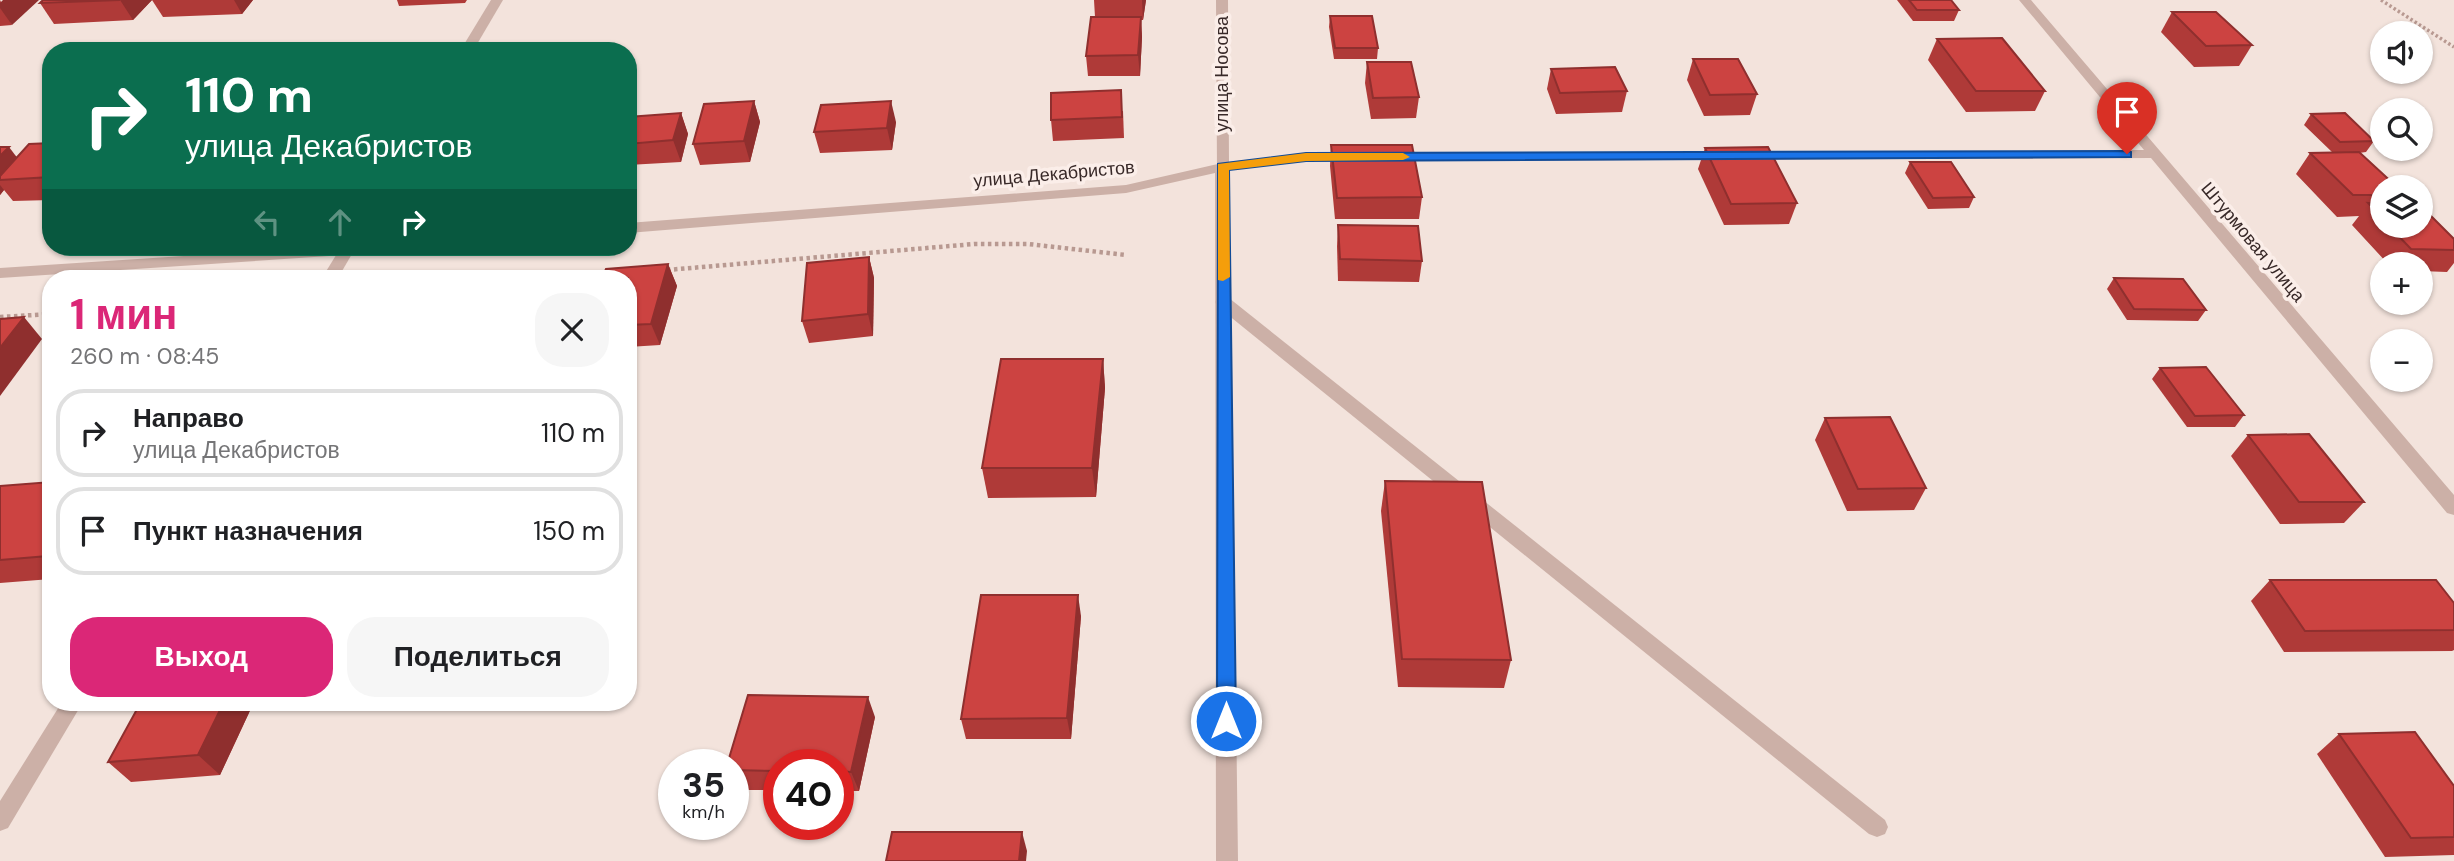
<!DOCTYPE html>
<html lang="ru">
<head>
<meta charset="utf-8">
<style>
  body { margin:0; font-family:"DM Sans",sans-serif; background:#f6f6f6; color:#202124; height:100vh; display:flex; flex-direction:column; font-size:26px; white-space:nowrap }
  * { box-sizing:border-box; margin:0 }
  p { font-size:23px; color:#757577 }
  .icon { flex:none; width:38px; height:38px; fill:none; stroke:currentColor; stroke-width:2; stroke-linecap:round; stroke-linejoin:round }
  .map { position:relative; flex:1; overflow:hidden }
  .sheet { position:absolute; left:42px; top:270px; width:595px; height:441px; display:flex; flex-direction:column; background:#fff; border-radius:28px; box-shadow:0 2px 5px #0004 }
  .sheet>* { flex:none }
  .guide { position:absolute; left:42px; top:42px; width:595px; height:214px; border-radius:28px; box-shadow:0 2px 5px #0004; background:#0b6e4f; color:#fff; overflow:hidden }
  .controls { position:absolute; left:2370px; top:21px; display:grid; gap:14px }
  .controls a { display:grid; place-items:center; width:63px; height:63px; border-radius:50%; background:#fff; box-shadow:0 2px 5px #0004; font-size:35px }
  .speed { position:absolute; left:658px; top:749px; display:flex; gap:14px; font-size:35px; font-weight:700; text-align:center }
  .speed>* { display:grid; place-content:center; width:91px; height:91px; border-radius:50%; background:#fff; box-shadow:0 2px 5px #0004; line-height:1 }
  .speed small { font-size:18px; font-weight:400 }
  .speed .limit { border:10px solid #d22; background:#fff; color:#111 }
  .pin { position:absolute; display:grid; place-items:center; width:60px; height:60px; color:#fff; margin:-72px -30px; border-radius:50% 50% 50% 0; rotate:-45deg; box-shadow:0 0 7px #0007 }
  .pin .icon { rotate:45deg }
  .me { position:absolute; width:77px; margin:-38px; rotate:0deg; stroke-linejoin:round; filter:drop-shadow(0 0 5px #0008) }
  .turn { display:flex; align-items:center; gap:24px; height:147px; padding:0 28px; font-size:32px }
  .turn .icon { width:91px; height:91px; stroke-width:2.5 }
  .turn b { display:block; font-size:49px; line-height:60px }
  .lanes { display:flex; align-items:center; height:66px; padding:0 28px; background:#0003; justify-content:center; gap:35px; direction:ltr }
  .lanes .off { opacity:.35 }
  .round { display:grid; place-items:center; flex:none; width:74px; height:74px; border-radius:28px; background:#f6f6f6 }
  .overview { display:flex; align-items:center; justify-content:space-between; height:119px; padding:0 28px }
  h1 { font-size:42px; font-weight:700; line-height:52px; color:#db2777 }
  .primary-button { display:flex; gap:14px; margin-top:auto; padding:14px 28px }
  .primary-button a { flex:1; height:80px; border-radius:28px; background:#db2777; color:#fff; font-size:28px; font-weight:700; line-height:80px; text-align:center }
  .primary-button a+a { background:#f6f6f6; color:#202124 }
  ul { padding:0; list-style:none }
  li { display:flex; align-items:center; gap:21px; height:88px; margin:0 14px 10px; padding:0 14px; border:4px solid #e0e0e0; border-radius:28px }
  li div { flex:1 }
  li b { display:block; font-size:26px }
  li em { font-style:normal }
  .map>svg:first-child { display:block }
  .lines { fill:none; stroke-linecap:round; stroke-linejoin:round }
  .path-far1 { stroke:#b89991; stroke-width:3.5; stroke-dasharray:2.5 2.5; stroke-linecap:butt }
  .path { stroke:#b89991; stroke-width:4.5; stroke-dasharray:3.5 3.5; stroke-linecap:butt }
  .service { fill:#ccb0a7; fill-rule:evenodd }
  .minor { fill:#ccb0a7; fill-rule:evenodd }
  .tertiary { fill:#ccb0a7; fill-rule:evenodd }
  .wall { fill:#af3a38 }
  .shaded-wall { fill:#8f2f2e }
  .building { fill:#cc4341; stroke:#8f2f2e; stroke-width:2 }
  .route { fill:#1a73e8; stroke:#114b97; stroke-width:2 }
  .slow { fill:#f59e0b }
  .labels { text-anchor:middle; stroke-width:7; stroke-linejoin:round; paint-order:stroke }
  .street-label { font-size:18px; fill:#382928; stroke:#fbeee9 }
</style>
</head>
<body>
<div class="map">
<svg width="2454" height="861" viewBox="0 0 2454 861">
  <rect width="100%" height="100%" fill="#f3e3dc"/>
  <g class="lines">
    <path class="path-far1" d="M2381 0 2454 47"/>
    <g class="path">
      <path d="M667 270 974 244H1028L1126 255"/>
      <path d="M579 278 606 276"/>
      <path d="M0 317 51 314"/>
    </g>
    <path class="service" d="M1223 297 1229 298 1885 820 1888 827 1885 834 1877 837 1869 834 1217 306 1215 302 1217 298Z"/>
    <g class="minor">
      <path d="M491 0H503L473 51H460Z"/>
      <path d="M1216 0H1228L1229 162 1306 153H1352L1357 154V160L1306 161 1217 170Z"/>
      <path d="M2019 0H2031L2454 495V515L2447 513 2151 158 1391 161 1384 157 1391 153 2144 150Z"/>
      <path d="M341 247H356L338 278H322Z"/>
      <path d="M62 702H83L8 828 0 831V801Z"/>
    </g>
    <g class="tertiary">
      <path d="M1222 163 1229 167 1238 861H1216L1215 173 1126 193 628 233V223L1126 185Z"/>
      <path d="M321 247H397L389 252 0 278V268Z"/>
    </g>
  </g>
  <g class="wall">
    <path d="M0 0 12 25 0 26Z"/>
    <path d="M43 0H152L133 20 54 24 40 3Z"/>
    <path d="M152 0H253L242 14 163 17Z"/>
    <path d="M397 0H467L465 3 399 6Z"/>
    <path d="M1094 0H1146L1143 20H1141L1142 37 1140 76H1088L1086 56 1095 17Z"/>
    <path d="M1897 0H1951L1959 10 1954 21H1913Z"/>
    <path d="M2172 12 2252 45 2239 66 2194 67 2161 32Z"/>
    <path d="M1330 16 1378 48 1377 59H1334L1329 27Z"/>
    <path d="M1937 39 2045 91 2035 111 1966 112 1928 60Z"/>
    <path d="M1693 59 1757 94 1750 115 1704 116 1687 80Z"/>
    <path d="M1367 62 1419 97 1416 118 1371 119 1365 83Z"/>
    <path d="M1551 69 1627 91 1622 112 1556 114 1547 89Z"/>
    <path d="M754 101 760 122 750 162 700 165 693 144Z"/>
    <path d="M1123 111 1124 138 1053 141 1051 120Z"/>
    <path d="M681 113 688 134 681 162 628 165V117Z"/>
    <path d="M2311 114 2374 141 2366 152 2359 153 2382 187V226H2420L2454 239V263L2447 272 2420 271V264H2388L2352 225 2359 216 2337 217 2296 174 2310 153 2332 152 2304 125Z"/>
    <path d="M896 122 892 150 820 153 814 132Z"/>
    <path d="M51 143V200L13 201 4 190 0 195V147L17 157Z"/>
    <path d="M1331 145 1422 197 1419 219H1335L1330 166Z"/>
    <path d="M1705 148 1797 203 1789 224 1724 225 1698 169Z"/>
    <path d="M1910 162 1974 197 1969 208 1928 209 1905 173Z"/>
    <path d="M1338 225 1422 261 1419 282 1338 281 1337 246Z"/>
    <path d="M869 257 874 278 873 336 809 343 802 321Z"/>
    <path d="M668 264 677 286 660 345 628 347V278Z"/>
    <path d="M2114 278 2206 310 2198 321 2127 320 2107 289Z"/>
    <path d="M1103 359 1105 388 1096 497 988 498 982 468Z"/>
    <path d="M2160 368 2244 415 2235 427H2187L2152 379Z"/>
    <path d="M1825 418 1926 488 1914 510 1847 511 1815 440Z"/>
    <path d="M2248 435 2364 502 2344 523 2280 524 2231 456Z"/>
    <path d="M1385 481 1511 660 1504 688 1398 687 1381 511Z"/>
    <path d="M51 482V579L0 583V486Z"/>
    <path d="M2270 580 2454 603V650L2452 651 2284 652 2251 601Z"/>
    <path d="M1081 616 1071 739H966L961 719Z"/>
    <path d="M254 702 220 775 131 782 108 762Z"/>
    <path d="M875 717 859 791H838V765H779V790H735L733 786V765Z"/>
    <path d="M2339 734 2454 786V855L2385 857 2317 754Z"/>
  </g>
  <g class="shaded-wall">
    <path d="M3 0H39L12 25 0 8V3Z"/>
    <path d="M120 0H152L133 20Z"/>
    <path d="M234 0H253L242 14Z"/>
    <path d="M1142 0H1146L1143 20Z"/>
    <path d="M1141 17 1142 37 1140 76 1138 55Z"/>
    <path d="M754 101 760 122 750 162 744 141Z"/>
    <path d="M891 101 896 122 892 150 887 128Z"/>
    <path d="M681 113 688 134 681 162 673 140Z"/>
    <path d="M9 147 25 168 0 180V156Z"/>
    <path d="M0 185 4 190 0 195Z"/>
    <path d="M869 257 874 278 873 336 868 314Z"/>
    <path d="M668 264 677 286 660 345 651 324Z"/>
    <path d="M24 317 42 339 0 396V348Z"/>
    <path d="M1103 359 1105 388 1096 497 1092 468Z"/>
    <path d="M1078 595 1081 616 1071 739 1067 718Z"/>
    <path d="M868 697 875 717 859 791 851 772Z"/>
    <path d="M224 702H254L220 775 198 755Z"/>
    <path d="M1022 832 1027 851 1026 861H1019Z"/>
  </g>
  <g class="building">
    <path d="M43 0H120L40 3Z"/>
    <path d="M1909 0H1951L1959 10H1917Z"/>
    <path d="M2172 12H2216L2252 45 2206 46Z"/>
    <path d="M1330 16H1372L1378 48H1335Z"/>
    <path d="M1091 17H1141L1138 55 1086 56Z"/>
    <path d="M2002 38 2045 91H1976L1937 39Z"/>
    <path d="M1693 59H1738L1757 94 1710 95Z"/>
    <path d="M1367 62H1411L1419 97 1373 98Z"/>
    <path d="M1615 67 1627 91 1560 93 1551 69Z"/>
    <path d="M1121 90 1122 117 1051 120V93Z"/>
    <path d="M754 101 744 141 693 144 704 104Z"/>
    <path d="M891 101 887 128 814 132 821 105Z"/>
    <path d="M681 113 673 140 628 144V117Z"/>
    <path d="M2345 113 2374 141 2340 142 2311 114Z"/>
    <path d="M51 143V177L0 180V176L29 144Z"/>
    <path d="M1331 145H1412L1422 197 1337 198Z"/>
    <path d="M0 147H9L0 156Z"/>
    <path d="M1768 147 1797 203 1731 204 1705 148Z"/>
    <path d="M2359 152 2397 187H2382V195H2353L2310 153Z"/>
    <path d="M1910 162H1951L1974 197 1933 198Z"/>
    <path d="M2368 203 2382 204V218Z"/>
    <path d="M2420 205 2454 239V250L2411 249 2389 226H2420Z"/>
    <path d="M1338 225 1418 226 1422 261 1340 259Z"/>
    <path d="M869 257 868 314 802 321 807 263Z"/>
    <path d="M668 264 651 324 628 325V278H602L606 269Z"/>
    <path d="M2114 278 2183 279 2206 310 2134 309Z"/>
    <path d="M24 317 0 348V319Z"/>
    <path d="M1001 359H1103L1092 468H982Z"/>
    <path d="M2206 367 2244 415 2195 416 2160 368Z"/>
    <path d="M1890 417 1926 488 1858 489 1825 418Z"/>
    <path d="M2309 434 2364 502H2299L2248 435Z"/>
    <path d="M1385 481 1482 482 1511 660 1402 659Z"/>
    <path d="M51 482V551L48 556 0 560V486Z"/>
    <path d="M2270 580H2436L2454 603V630L2305 631Z"/>
    <path d="M981 595H1078L1067 718 961 719Z"/>
    <path d="M748 695 868 697 851 772 838 771V765H779V771L733 770V765H727Z"/>
    <path d="M141 702H224L198 755 108 762Z"/>
    <path d="M2415 732 2454 786V837L2411 838 2339 734Z"/>
    <path d="M892 832H1022L1019 861H886Z"/>
  </g>
  <path class="route" d="M2127 151 2131 152V157L1306 161 1229 170 1236 721 1233 727 1226 730 1219 727 1217 721 1218 164 1306 153Z"/>
  <path class="slow" d="M1306 153H1403L1410 157 1403 160 1306 161 1229 170 1230 277 1223 281 1218 280V164Z"/>
  <g class="labels">
    <g class="street-label">
      <text transform="translate(1222 74) rotate(-90)" y="6">улица Носова</text>
      <text transform="translate(1054 174) rotate(-5)" y="6">улица Декабристов</text>
      <text transform="translate(2253 242) rotate(50)" y="6">Штурмовая улица</text>
    </g>
  </g>
</svg>
<div class="controls">
<a><svg class="icon" aria-label="sound" viewBox="0 0 24 24"><path d="M4 9h4l5-4v14l-5-4H4zM17 9q2 3 0 6"/></svg></a>
<a><svg class="icon" aria-label="search" viewBox="0 0 24 24"><circle cx="10" cy="10" r="6"/><path d="M15 15l6 6"/></svg></a>
<a><svg class="icon" aria-label="layers" viewBox="0 0 24 24"><path d="M12 4l9 5-9 5-9-5zM3 14l9 5 9-5"/></svg></a>
<a>+</a>
<a>−</a>
</div>
<div class="speed"><div>35<small>km/h</small></div><div class="limit">40</div></div>
<div class="pin" style="left:2127px;top:154px;background:#d93025"><svg class="icon" aria-label="arrive" viewBox="0 0 24 24"><path d="M6 21V4h12l-3 4 3 4H6"/></svg></div>
<svg class="me" style="left:1226px;top:721px" viewBox="-20 -20 40 40"><circle r="17" fill="#1a73e8" stroke="#fff" stroke-width="3"/><path d="M0-11L8 9 0 5-8 9z" fill="#fff"/></svg>
<div class="guide">
<div class="turn"><svg class="icon" aria-label="right" viewBox="0 0 24 24"><path d="M7 20v-9h11M14 6l5 5-5 5"/></svg><div><b>110 m</b>улица Декабристов</div></div>
<div class="lanes"><svg class="icon off" aria-label="left" viewBox="0 0 24 24"><path d="M17 20v-9H6M10 6l-5 5 5 5"/></svg><svg class="icon off" aria-label="ahead" viewBox="0 0 24 24"><path d="M12 20V5M6 11l6-6 6 6"/></svg><svg class="icon" aria-label="right" viewBox="0 0 24 24"><path d="M7 20v-9h11M14 6l5 5-5 5"/></svg></div>
</div>
<section class="sheet">
<div class="overview"><div><h1>1 мин</h1><p>260 m · 08:45</p></div><a class="round"><svg class="icon" aria-label="close" viewBox="0 0 24 24"><path d="M6 6l12 12M18 6L6 18"/></svg></a></div>
<ul>
<li><svg class="icon" aria-label="right" viewBox="0 0 24 24"><path d="M7 20v-9h11M14 6l5 5-5 5"/></svg><div><b>Направо</b><p>улица Декабристов</p></div><em>110 m</em></li>
<li><svg class="icon" aria-label="arrive" viewBox="0 0 24 24"><path d="M6 21V4h12l-3 4 3 4H6"/></svg><div><b>Пункт назначения</b></div><em>150 m</em></li>
</ul>
<div class="primary-button"><a>Выход</a><a>Поделиться</a></div>
</section>
</div>
</body>
</html>
